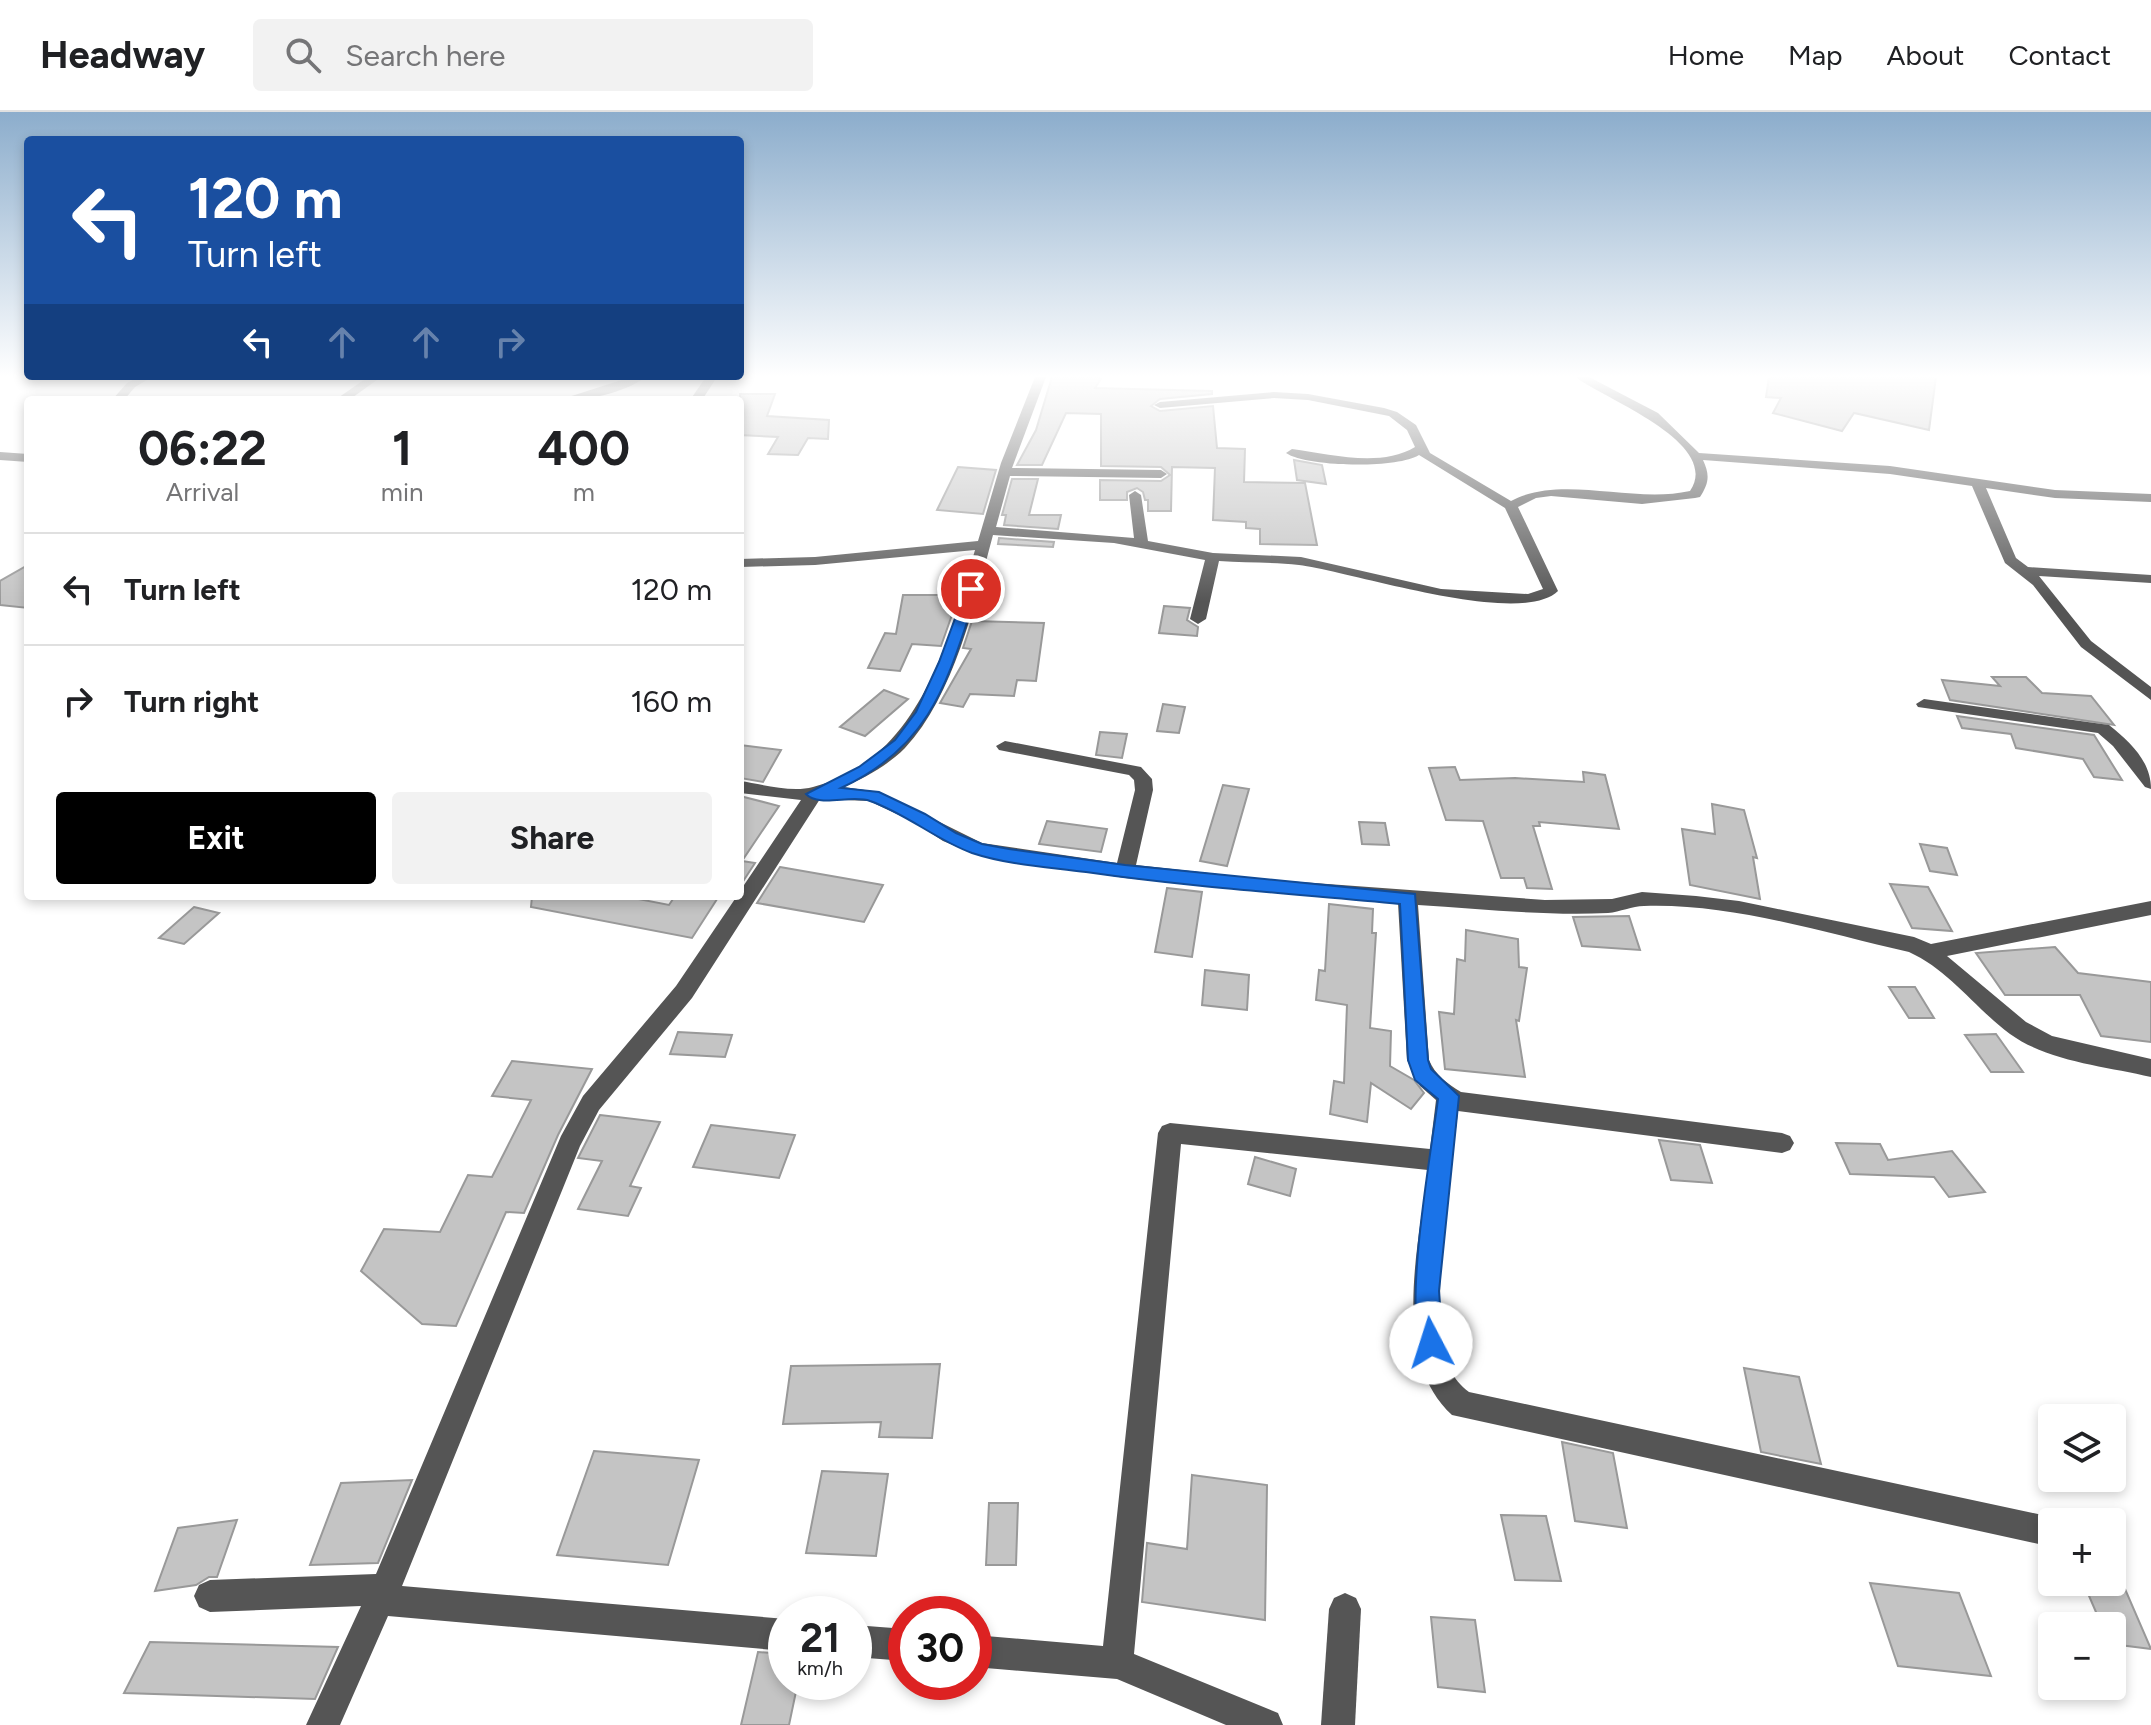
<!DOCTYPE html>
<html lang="en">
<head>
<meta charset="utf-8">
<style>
  body { margin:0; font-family:Figtree,sans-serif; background:#f2f2f2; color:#202124; height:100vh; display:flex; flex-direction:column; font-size:30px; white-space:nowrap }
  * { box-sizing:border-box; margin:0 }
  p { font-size:26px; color:#757577 }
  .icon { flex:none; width:44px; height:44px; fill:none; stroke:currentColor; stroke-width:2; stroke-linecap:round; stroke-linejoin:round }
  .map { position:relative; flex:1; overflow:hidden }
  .sheet { position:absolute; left:24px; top:284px; width:720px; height:504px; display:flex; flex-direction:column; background:#fff; border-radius:8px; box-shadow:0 4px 12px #0003 }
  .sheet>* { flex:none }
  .guide { position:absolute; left:24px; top:24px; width:720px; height:244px; border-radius:8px; box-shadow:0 4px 12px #0003; background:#1a4fa0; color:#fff; overflow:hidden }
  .tools { position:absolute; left:2038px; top:1292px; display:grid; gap:16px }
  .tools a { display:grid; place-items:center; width:88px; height:88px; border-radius:8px; background:#fff; box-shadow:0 4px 12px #0003; font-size:40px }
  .speed { position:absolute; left:768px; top:1484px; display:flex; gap:16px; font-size:40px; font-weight:700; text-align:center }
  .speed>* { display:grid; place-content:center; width:104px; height:104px; border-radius:50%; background:#fff; box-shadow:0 4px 12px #0003; line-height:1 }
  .speed small { font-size:20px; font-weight:400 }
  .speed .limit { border:12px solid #d22; background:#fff; color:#111 }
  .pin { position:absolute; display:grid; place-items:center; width:68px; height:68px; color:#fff; margin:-34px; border:4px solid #fff; border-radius:50%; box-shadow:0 2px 8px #0007 }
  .me { position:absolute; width:88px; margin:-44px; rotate:355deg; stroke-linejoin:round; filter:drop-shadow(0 0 6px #0008) }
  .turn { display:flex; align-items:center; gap:28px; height:168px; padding:0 32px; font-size:36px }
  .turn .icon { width:104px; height:104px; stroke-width:2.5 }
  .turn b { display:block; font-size:56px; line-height:68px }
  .lanes { display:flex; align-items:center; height:76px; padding:0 32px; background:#0003; justify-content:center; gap:40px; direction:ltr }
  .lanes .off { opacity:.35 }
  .eta { display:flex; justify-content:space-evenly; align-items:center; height:136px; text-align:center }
  .eta b { font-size:48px; font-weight:700; line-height:56px }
  .action { display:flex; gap:16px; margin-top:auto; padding:16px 32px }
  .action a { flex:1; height:92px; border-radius:8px; background:#000; color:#fff; font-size:32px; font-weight:700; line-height:92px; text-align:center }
  .action a+a { background:#f2f2f2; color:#202124 }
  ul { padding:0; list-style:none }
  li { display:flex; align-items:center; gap:24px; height:112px; padding:0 32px; border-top:2px solid #e0e0e0 }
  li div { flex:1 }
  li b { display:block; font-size:30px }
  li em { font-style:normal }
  header { display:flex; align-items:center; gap:48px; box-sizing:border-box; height:112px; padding:0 40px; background:#fff; border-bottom:2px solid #e0e0e0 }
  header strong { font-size:38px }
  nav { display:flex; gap:44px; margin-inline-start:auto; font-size:28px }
  .search { width:560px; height:72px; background:#f2f2f2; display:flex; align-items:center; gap:20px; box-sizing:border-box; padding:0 28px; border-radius:8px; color:#757577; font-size:30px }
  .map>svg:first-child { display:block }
  .building { fill:#c4c4c4; stroke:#999; stroke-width:2 }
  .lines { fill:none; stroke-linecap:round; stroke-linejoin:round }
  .minor { fill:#555; fill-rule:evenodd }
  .route { fill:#1a73e8; stroke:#114b97; stroke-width:2 }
</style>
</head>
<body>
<header>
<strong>Headway</strong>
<div class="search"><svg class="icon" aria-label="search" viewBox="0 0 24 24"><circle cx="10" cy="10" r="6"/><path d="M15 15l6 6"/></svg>Search here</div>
<nav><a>Home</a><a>Map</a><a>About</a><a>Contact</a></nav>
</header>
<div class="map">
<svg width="2151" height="1613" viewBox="0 0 2151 1613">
  <rect width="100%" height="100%" fill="#fff"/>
  <g class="building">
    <path d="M1052 265H1102L1095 276 1212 279V282L1160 287 1151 294 1160 299 1213 294 1217 336 1245 337 1244 370 1305 371 1317 433 1260 432V417L1246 416V410L1213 408 1215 356 1172 355 1171 399H1148V388H1145L1143 380 1137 376 1127 380V388H1100V368L1161 369 1170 363 1161 355 1101 354V302L1066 301 1042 353H1017L1036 318Z"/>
    <path d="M1769 265H1936L1929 318 1854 301 1842 319 1773 301 1781 286 1766 285Z"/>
    <path d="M740 282H775L767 304 829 308 828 327 808 326 798 343 768 342 778 325 740 323Z"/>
    <path d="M1294 348 1322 353 1326 372 1297 368Z"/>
    <path d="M958 355 996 358 983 402 937 398Z"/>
    <path d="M1012 367H1038L1029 403H1061L1058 417 1004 413 1006 403H1002Z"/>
    <path d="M999 426 1054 430 1053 435 998 432Z"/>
    <path d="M28 453V496L0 493V469Z"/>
    <path d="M903 483H959L941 534 912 532 900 559 868 556 885 521 896 522Z"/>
    <path d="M1164 494 1190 496 1187 508 1198 515 1197 524 1159 521Z"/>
    <path d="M972 509 1044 511 1036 569 1017 568 1014 584 970 582 963 595 940 591 971 537 963 536Z"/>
    <path d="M1992 565H2026L2042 581 2091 584 2114 613 1950 588 1942 568 2000 574Z"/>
    <path d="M884 578 908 587 865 624 840 615Z"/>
    <path d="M1163 592 1185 595 1179 621 1157 619Z"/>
    <path d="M1957 604 2094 623 2122 668 2094 665 2083 647 2016 636 2011 622 1962 616Z"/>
    <path d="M1100 620 1127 622 1122 646 1096 643Z"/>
    <path d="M740 633 781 638 763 670 740 666Z"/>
    <path d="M1455 655 1460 668 1515 666 1584 670 1583 660 1605 663 1619 717 1539 710 1540 714H1533L1552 777 1527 776 1524 766H1501L1483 709 1446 708 1429 656Z"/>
    <path d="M1223 673 1249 677 1227 754 1200 749Z"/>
    <path d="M740 684 779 694 742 749 755 751 740 774Z"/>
    <path d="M1712 692 1744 698 1757 746 1753 745 1760 787 1690 773 1682 717 1715 722Z"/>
    <path d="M1047 709 1107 717 1101 740 1039 732Z"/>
    <path d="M1359 710 1385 711 1389 733 1362 732Z"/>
    <path d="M1920 732 1947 736 1957 763 1930 759Z"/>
    <path d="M780 755 883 773 864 810 757 791Z"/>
    <path d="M1890 772 1928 775 1952 819 1912 816Z"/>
    <path d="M1167 776 1202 780 1192 845 1155 840Z"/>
    <path d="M532 784H623L669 793 675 784H719L692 826 531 795Z"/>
    <path d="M1329 792 1373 797 1372 821H1376L1370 916 1391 919 1390 954 1414 968 1424 981 1411 997 1371 971 1367 1010 1330 1002 1334 969 1344 971 1347 893 1316 888 1319 858 1325 859Z"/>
    <path d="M194 795 219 801 184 832 159 826Z"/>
    <path d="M1629 804 1640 838 1582 834 1573 805Z"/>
    <path d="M1466 818 1518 827 1519 855 1527 856 1519 909 1516 908 1525 965 1445 957 1439 900 1454 902 1457 847 1465 849Z"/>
    <path d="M2055 835 2078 861 2151 870V930L2101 924 2080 883H2005L1976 841Z"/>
    <path d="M1205 858 1249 863 1247 898 1202 893Z"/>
    <path d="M1889 875H1915L1934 906H1909Z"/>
    <path d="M678 920 732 923 725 945 670 942Z"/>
    <path d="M1996 922 2023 960H1991L1965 923Z"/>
    <path d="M512 949 592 957 558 1023 524 1101 506 1100 456 1214 422 1212 361 1159 384 1117 440 1120 468 1063 492 1065 531 988 492 984Z"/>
    <path d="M600 1003 660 1010 630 1074 641 1076 628 1104 578 1097 602 1049 578 1046Z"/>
    <path d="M711 1013 795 1023 779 1066 693 1055Z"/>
    <path d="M1659 1028 1700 1033 1712 1071 1671 1068Z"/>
    <path d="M1836 1031 1880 1032 1888 1048 1952 1039 1985 1080 1949 1085 1934 1065 1850 1062Z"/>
    <path d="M1255 1045 1296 1057 1290 1084 1248 1072Z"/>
    <path d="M940 1252 932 1326 879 1325 881 1310 783 1312 791 1254Z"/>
    <path d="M1744 1256 1799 1265 1821 1352 1761 1340Z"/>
    <path d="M1562 1330 1613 1341 1627 1416 1575 1409Z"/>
    <path d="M594 1339 699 1348 668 1453 557 1443Z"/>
    <path d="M822 1359 888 1362 876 1444 806 1441Z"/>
    <path d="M1192 1363 1267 1373 1265 1508 1142 1490 1147 1431 1187 1437Z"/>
    <path d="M412 1368 378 1451 310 1453 341 1371Z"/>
    <path d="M989 1391H1018L1016 1453H986Z"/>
    <path d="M1501 1403 1546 1404 1561 1469 1515 1468Z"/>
    <path d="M237 1408 217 1465H209L196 1473 155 1479 178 1416Z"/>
    <path d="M2083 1470H2122L2151 1537 2112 1532V1514H2102Z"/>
    <path d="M1870 1471 1959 1481 1991 1564 1898 1554Z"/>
    <path d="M1431 1505 1475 1508 1485 1580 1438 1575Z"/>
    <path d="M150 1530 338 1535 315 1587 124 1581Z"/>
    <path d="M758 1540 786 1542V1570H798L789 1613H741Z"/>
  </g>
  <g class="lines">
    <g class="minor">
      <path d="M139 265H152L135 275 124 288H112L127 271Z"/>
      <path d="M368 265H381L349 288H335Z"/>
      <path d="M631 265H646C622 282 588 288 559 288Z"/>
      <path d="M706 265H717L702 288H690Z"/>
      <path d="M1035 265H1046L1012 356 1161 358 1167 362 1161 366 1010 364 996 415 1134 426 1129 383 1135 379 1141 383 1148 429 1213 441 1301 445 1441 477 1528 482 1543 477 1505 396 1419 343C1397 357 1306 355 1286 341L1292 337C1330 342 1380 356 1415 335L1407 318 1389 304 1308 288 1274 286 1160 296 1154 293 1160 290 1274 280 1308 282 1384 296 1397 300 1416 313 1430 341 1511 389C1561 362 1632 392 1690 379 1723 330 1601 286 1576 265H1589L1658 301 1699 341 1890 354 2055 378 2151 382V390L2055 386 1986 376 2016 446 2028 455 2151 463V471L2039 464 2091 529 2151 575V588L2081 535 2033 473 2005 451 1972 374 1890 362 1703 348C1710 363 1709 371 1700 385L1695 386 1642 392 1551 384 1536 386 1518 395 1558 479C1520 516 1350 459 1299 453 1273 450 1246 451 1219 449L1206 507 1198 512 1190 507 1205 448 1114 431 993 423C975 490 954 584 905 636 887 654 866 665 844 675L879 680 982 731 1117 751 1135 678 1134 668 1129 663 999 638 996 634 1005 629 1141 655 1152 667 1153 678 1136 753 1273 768 1545 788 1612 787 1642 780 1696 784 1739 789 1914 825 1931 832 2151 789V803L1947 844 2026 910 2052 924 2151 947V965C2105 954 2049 950 2010 922 1975 896 1949 858 1909 840 1824 821 1732 791 1644 794 1632 794 1620 800 1608 801 1545 804 1481 797 1418 793L1429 948C1435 963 1448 972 1461 980L1782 1021 1790 1024 1794 1031 1790 1038 1782 1041 1458 999C1452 1060 1426 1204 1450 1257 1454 1266 1461 1274 1469 1280L2052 1405 2063 1410H2052V1435L1452 1303C1390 1246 1419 1132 1428 1058L1181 1032 1134 1542 1278 1601 1283 1613H1226L1117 1567 974 1555V1523L1103 1534 1158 1021 1162 1014 1170 1011 1430 1037 1436 988 1420 974 1407 948 1398 791 1125 766 978 743 943 729 914 710 869 689 820 687 692 886 599 998 580 1034 402 1474 786 1507V1539L388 1504 340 1613H306L361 1494 210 1500 199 1495 194 1484 199 1473 210 1468 376 1462 561 1024 583 984 676 874 737 784H740V779L801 688 740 681V669C762 672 791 681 813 675 920 647 948 530 975 438L815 453 740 455V447L815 445 978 429 1001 351Z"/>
      <path d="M0 340 28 342V350L0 348Z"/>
      <path d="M1924 587 2109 613C2130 630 2151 649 2151 677L2145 675 2113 634 2098 621 1918 595 1916 592Z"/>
      <path d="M1345 1481 1356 1486 1361 1497 1355 1613H1321L1329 1497 1334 1486Z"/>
      <path d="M854 1513 906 1517V1549L854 1545Z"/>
    </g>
  </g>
  <linearGradient id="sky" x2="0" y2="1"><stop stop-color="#8cadcc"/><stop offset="0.54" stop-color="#fff"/><stop offset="1" stop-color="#fff" stop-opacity="0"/></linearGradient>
  <rect width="2151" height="490" fill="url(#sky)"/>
  <path class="route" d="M967 474 978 477C948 566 934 633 841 676L879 680 925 702 956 721 982 732 1009 737 1125 753 1415 782 1428 948 1431 957 1459 984 1439 1179 1443 1231 1439 1239 1431 1243 1422 1239C1403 1195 1431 1041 1438 987L1415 968 1408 948 1400 792C1295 782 1190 775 1086 760 1049 755 1008 753 972 741 936 728 907 702 870 689 852 682 819 696 806 682L859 655 895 628 916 600 939 550Z"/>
</svg>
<div class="tools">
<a><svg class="icon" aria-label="layers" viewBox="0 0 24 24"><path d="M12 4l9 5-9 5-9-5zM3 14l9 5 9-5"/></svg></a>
<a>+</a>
<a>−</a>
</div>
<div class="speed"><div>21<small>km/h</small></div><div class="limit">30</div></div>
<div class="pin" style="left:971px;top:477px;background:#d93025"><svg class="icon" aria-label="arrive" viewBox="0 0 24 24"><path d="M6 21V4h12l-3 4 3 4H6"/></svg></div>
<svg class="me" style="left:1431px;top:1231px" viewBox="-20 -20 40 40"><circle r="19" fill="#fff"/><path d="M0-13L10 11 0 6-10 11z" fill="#1a73e8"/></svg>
<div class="guide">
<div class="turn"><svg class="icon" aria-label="left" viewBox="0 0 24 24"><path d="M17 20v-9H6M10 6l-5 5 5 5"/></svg><div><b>120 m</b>Turn left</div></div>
<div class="lanes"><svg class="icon" aria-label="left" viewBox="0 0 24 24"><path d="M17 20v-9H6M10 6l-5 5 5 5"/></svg><svg class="icon off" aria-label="ahead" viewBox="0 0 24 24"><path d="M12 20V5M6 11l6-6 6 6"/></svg><svg class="icon off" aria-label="ahead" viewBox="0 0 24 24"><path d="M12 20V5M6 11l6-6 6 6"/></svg><svg class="icon off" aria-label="right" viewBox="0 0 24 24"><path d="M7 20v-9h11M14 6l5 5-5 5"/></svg></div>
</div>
<section class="sheet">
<div class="eta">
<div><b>06:22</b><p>Arrival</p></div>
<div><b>1</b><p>min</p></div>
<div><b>400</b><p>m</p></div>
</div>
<ul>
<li><svg class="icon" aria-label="left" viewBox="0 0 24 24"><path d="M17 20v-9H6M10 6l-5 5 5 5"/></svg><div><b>Turn left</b></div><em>120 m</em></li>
<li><svg class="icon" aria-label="right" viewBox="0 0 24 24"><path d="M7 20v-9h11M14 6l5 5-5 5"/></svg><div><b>Turn right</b></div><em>160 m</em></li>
</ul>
<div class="action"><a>Exit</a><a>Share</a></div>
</section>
</div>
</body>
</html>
